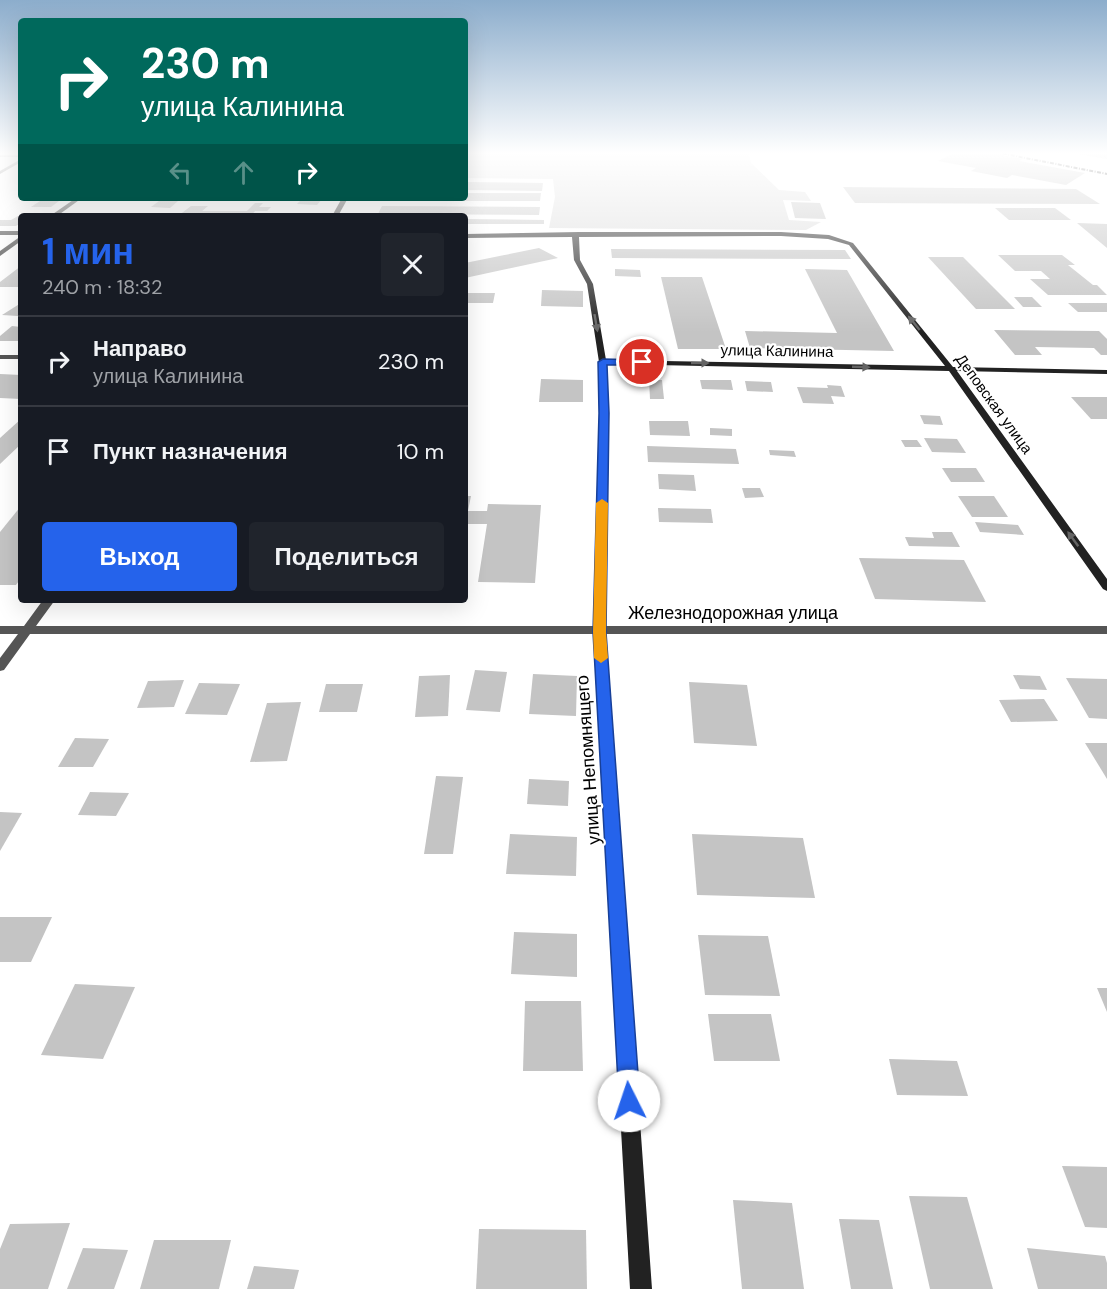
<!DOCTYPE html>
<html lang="ru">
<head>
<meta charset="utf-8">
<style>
  body { margin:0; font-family:"DM Sans",sans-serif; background:#20242c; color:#f1f3f6; height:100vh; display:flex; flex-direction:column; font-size:22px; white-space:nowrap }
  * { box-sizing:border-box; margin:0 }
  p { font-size:20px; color:#9ea1a6 }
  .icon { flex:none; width:33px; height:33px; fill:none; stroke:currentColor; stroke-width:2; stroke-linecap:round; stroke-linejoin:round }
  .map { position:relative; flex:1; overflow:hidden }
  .drawer { position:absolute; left:18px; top:213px; width:450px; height:390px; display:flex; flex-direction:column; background:#171b24; border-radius:6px; box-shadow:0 6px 24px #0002 }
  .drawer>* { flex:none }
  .hud { position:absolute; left:18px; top:18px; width:450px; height:183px; border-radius:6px; box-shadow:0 6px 24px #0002; background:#00695c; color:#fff; overflow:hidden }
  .pin { position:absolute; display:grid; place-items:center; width:51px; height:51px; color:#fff; margin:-26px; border:3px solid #fff; border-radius:50%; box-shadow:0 2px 6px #0007 }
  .me { position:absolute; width:66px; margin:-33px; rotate:356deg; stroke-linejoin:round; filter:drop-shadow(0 0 4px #0008) }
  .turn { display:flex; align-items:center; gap:21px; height:126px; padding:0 24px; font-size:27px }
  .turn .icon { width:78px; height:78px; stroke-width:2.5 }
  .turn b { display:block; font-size:42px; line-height:51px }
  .lanes { display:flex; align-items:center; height:57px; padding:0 24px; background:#0003; justify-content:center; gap:30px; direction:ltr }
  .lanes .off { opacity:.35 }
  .round { display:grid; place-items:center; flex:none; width:63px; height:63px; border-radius:6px; background:#20242c }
  .overview { display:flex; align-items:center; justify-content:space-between; height:102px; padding:0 24px }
  h1 { font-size:36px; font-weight:700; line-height:45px; color:#2563eb }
  .cta { display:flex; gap:12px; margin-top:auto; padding:12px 24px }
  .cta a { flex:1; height:69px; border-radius:6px; background:#2563eb; color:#fff; font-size:24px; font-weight:700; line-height:69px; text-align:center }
  .cta a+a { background:#20242c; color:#f1f3f6 }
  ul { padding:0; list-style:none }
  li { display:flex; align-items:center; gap:18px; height:90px; padding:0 24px; border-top:2px solid #363941 }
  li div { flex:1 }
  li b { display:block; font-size:22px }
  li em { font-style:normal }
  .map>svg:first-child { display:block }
  .green { fill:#dcdcdc }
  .building { fill:#c4c4c4 }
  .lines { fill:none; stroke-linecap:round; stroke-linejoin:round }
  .street { fill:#555; fill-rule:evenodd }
  .secondary { fill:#222; fill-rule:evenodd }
  .rail { stroke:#000; stroke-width:2; stroke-dasharray:4 1.5 1 1.5; stroke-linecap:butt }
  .oneway { fill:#646464 }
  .route { fill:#2563eb; stroke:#184099; stroke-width:1.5 }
  .slow { fill:#f59e0b }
  .labels { text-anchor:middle; stroke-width:4.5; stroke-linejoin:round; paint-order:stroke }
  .far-street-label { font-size:15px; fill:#000; stroke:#fff }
  .street-label { font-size:18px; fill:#000; stroke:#fff }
</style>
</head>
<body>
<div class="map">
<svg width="1107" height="1289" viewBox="0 0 1107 1289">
  <rect width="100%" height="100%" fill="#fff"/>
  <path class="green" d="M465 152H748L751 163 779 190 805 192 811 201 783 200 789 220 821 222 806 230 549 228 555 197 553 179 465 178Z"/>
  <g class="building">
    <path d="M957 152H986L1022 159 1019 161 1085 173 1066 185 1012 175 1007 178 971 171 976 168 938 161Z"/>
    <path d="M1072 152H1107V159L1071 153Z"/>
    <path d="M465 182 543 183 542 191 465 190Z"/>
    <path d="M843 187 1076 189 1100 204 855 203Z"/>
    <path d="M465 193H541L540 201H386L388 198H465Z"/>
    <path d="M303 198H323L317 205 297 204Z"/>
    <path d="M40 201H59L51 207H31Z"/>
    <path d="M159 201H178L170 208 151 207Z"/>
    <path d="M791 202 820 203 826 219 795 218Z"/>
    <path d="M255 203H263L259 207H271L267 211H255L251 216H178L191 206H208L202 211H247Z"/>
    <path d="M382 206 540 207 539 215 378 214Z"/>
    <path d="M995 208H1055L1071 220H1009Z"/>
    <path d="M18 216H21V223L16 226H0V220H11Z"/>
    <path d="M465 219 544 220V224H465Z"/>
    <path d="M1077 223 1107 224V248Z"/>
    <path d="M539 248 558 258 465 278V263Z"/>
    <path d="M611 249 845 250 851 259 612 258Z"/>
    <path d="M998 255H1062L1075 265H1068L1093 285H1097L1107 295H1048L1030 279H1050L1041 271H1015Z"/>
    <path d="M928 257H963L1015 309H976Z"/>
    <path d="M21 266V287H0V282Z"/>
    <path d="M615 269 640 270 641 277 615 276Z"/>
    <path d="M805 269 847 270 894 351 750 348 745 331 837 333Z"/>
    <path d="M661 277H702L726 349H678Z"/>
    <path d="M542 290 583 291V307L541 306Z"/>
    <path d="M467 293H495L493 303H466Z"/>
    <path d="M1014 297H1032L1042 307H1023Z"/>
    <path d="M21 303V314L18 316 2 315Z"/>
    <path d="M1068 303H1107V312H1078Z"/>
    <path d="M12 326 21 327V341H0V336Z"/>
    <path d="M994 330 1099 331 1107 339V355H1101L1094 348 1035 347 1042 355H1015Z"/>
    <path d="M0 374 21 375V399L0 398Z"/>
    <path d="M541 379 583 380V402H539Z"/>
    <path d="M649 380H662L664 399H650Z"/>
    <path d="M700 380H731L733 390 702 389Z"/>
    <path d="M745 381 771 382 773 392 747 391Z"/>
    <path d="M827 385 841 386 845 397 831 396 834 404 803 403 797 387 828 388Z"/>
    <path d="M1071 397H1107V419H1091Z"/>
    <path d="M920 415 940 416 943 425 924 424Z"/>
    <path d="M21 419V444L0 464V438Z"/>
    <path d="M649 421H688L690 436 650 435Z"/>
    <path d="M710 428 732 429V436L710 435Z"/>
    <path d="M924 438 957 439 966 453 932 452Z"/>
    <path d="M901 440H917L922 447H905Z"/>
    <path d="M647 446 736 449 739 464 648 462Z"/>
    <path d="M769 450 794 451 796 457 770 455Z"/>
    <path d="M942 468H976L985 482H951Z"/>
    <path d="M658 474 694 475 696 491 659 489Z"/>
    <path d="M742 488H760L764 497 745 498Z"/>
    <path d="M465 496H471L468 511H487L488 504 541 505 535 583 478 582 487 524H465Z"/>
    <path d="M958 496H994L1008 517H972Z"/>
    <path d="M21 506V578L16 585H0V532Z"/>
    <path d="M658 508 711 509 713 523 659 522Z"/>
    <path d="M975 522 1018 525 1024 535 980 532Z"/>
    <path d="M932 532H952L960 547 909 546 905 537 934 538Z"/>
    <path d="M859 558 964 560 986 602 875 599Z"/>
    <path d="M475 670 507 672 500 712 466 710Z"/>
    <path d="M533 674 577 676 576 716 529 714Z"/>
    <path d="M450 675 448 716 415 717 419 676Z"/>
    <path d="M1013 675 1040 676 1047 690 1020 689Z"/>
    <path d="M1066 678 1107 679V719L1089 718Z"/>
    <path d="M184 680 174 707 137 708 148 681Z"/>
    <path d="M689 682 747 685 757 746 694 743Z"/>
    <path d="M199 683 240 684 227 715 185 714Z"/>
    <path d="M326 684H363L357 712H319Z"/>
    <path d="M1044 699 1058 721 1011 722 999 700Z"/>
    <path d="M301 702 287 761 250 762 267 703Z"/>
    <path d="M75 738 109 739 93 767H58Z"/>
    <path d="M1085 743H1107V779Z"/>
    <path d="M436 776 463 777 453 854H424Z"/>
    <path d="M529 779 569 781 568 806 527 804Z"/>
    <path d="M90 792 129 793 116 816 78 815Z"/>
    <path d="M0 812 22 813 0 851Z"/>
    <path d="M510 834 577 837 576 876 506 874Z"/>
    <path d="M692 834 803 838 815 898 697 895Z"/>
    <path d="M0 917H52L31 962H0Z"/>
    <path d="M514 932 577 934V977L511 974Z"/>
    <path d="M698 935 768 936 780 996 705 995Z"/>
    <path d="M75 984 135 987 103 1059 41 1055Z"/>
    <path d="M1097 988H1107V1012Z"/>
    <path d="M525 1001H581L583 1071H523Z"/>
    <path d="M708 1014H771L780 1061H714Z"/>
    <path d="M889 1059 957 1061 968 1096 897 1095Z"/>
    <path d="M1062 1166 1107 1167V1228L1085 1227Z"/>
    <path d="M909 1196 967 1197 993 1289H930Z"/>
    <path d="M733 1200 792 1203 804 1289H742Z"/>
    <path d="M839 1219 879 1220 893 1289H851Z"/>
    <path d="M70 1223 48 1289H0V1249L10 1224Z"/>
    <path d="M479 1229 586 1230 587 1289H476Z"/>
    <path d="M154 1240H231L219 1289H140Z"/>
    <path d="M83 1248 128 1250 114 1289H67Z"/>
    <path d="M1027 1248 1105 1256 1107 1263V1289H1038Z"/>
    <path d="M254 1266 299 1270 294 1289H247Z"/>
  </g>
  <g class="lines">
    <g class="street">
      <rect x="0" y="155" width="21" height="2"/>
      <path d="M21 159V162L0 174V171Z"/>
      <rect x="0" y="355" width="21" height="4"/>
      <path d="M43 600H55L36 626H1107V634H30L4 670 0 671V658L18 634H0V626H24Z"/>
    </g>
    <g class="secondary">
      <path d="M76 198H82L57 216H50Z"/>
      <path d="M342 198H348L338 216H332Z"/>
      <rect x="0" y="231" width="21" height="4"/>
      <path d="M579 232H781L829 235 853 243 953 367 1107 370V374L957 371 1107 579V591L1103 589 949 371 607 364 608 413 605 632 652 1289H630L593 632 600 413 599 362 587 284 574 260 572 237 465 238V234ZM781 236 828 239 849 245 945 366 606 360 593 284 580 260 579 237Z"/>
      <path d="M21 236V241L0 256V251Z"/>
    </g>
    <path class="rail" d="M995 152 1107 174"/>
  </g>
  <defs><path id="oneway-solid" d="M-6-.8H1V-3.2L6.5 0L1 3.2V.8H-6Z" transform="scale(1.5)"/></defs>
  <g class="oneway">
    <use href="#oneway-solid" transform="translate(596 323) rotate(80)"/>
    <use href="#oneway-solid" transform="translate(914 323) rotate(-129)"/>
    <use href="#oneway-solid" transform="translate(700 363)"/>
    <use href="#oneway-solid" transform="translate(861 367) rotate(2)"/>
    <use href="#oneway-solid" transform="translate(1073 539) rotate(-126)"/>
  </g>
  <linearGradient id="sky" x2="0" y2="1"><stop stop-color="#8cadcc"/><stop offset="0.46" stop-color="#fff"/><stop offset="1" stop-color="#fff" stop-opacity="0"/></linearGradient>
  <rect width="1107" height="333" fill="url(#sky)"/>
  <path class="route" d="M603 359 642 360 646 362 642 365H607L609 413 606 632 640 1101 637 1109 629 1112 622 1109 619 1101 593 632 599 413 598 362Z"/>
  <path class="slow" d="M602 499 608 503 606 632 608 658 601 663 594 658 593 632 596 503Z"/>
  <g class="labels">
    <g class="far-street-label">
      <text transform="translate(777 351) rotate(1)" y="5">улица Калинина</text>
      <text transform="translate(994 404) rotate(54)" y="5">Деповская улица</text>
    </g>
    <g class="street-label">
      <text x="733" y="619">Железнодорожная улица</text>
      <text transform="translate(588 760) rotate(-94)" y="6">улица Непомнящего</text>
    </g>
  </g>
</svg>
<div class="pin" style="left:642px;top:362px;background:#d93025"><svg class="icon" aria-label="arrive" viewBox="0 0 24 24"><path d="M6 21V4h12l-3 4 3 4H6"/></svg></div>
<svg class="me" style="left:629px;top:1101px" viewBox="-20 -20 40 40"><circle r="19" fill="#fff"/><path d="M0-13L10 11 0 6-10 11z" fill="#2563eb"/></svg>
<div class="hud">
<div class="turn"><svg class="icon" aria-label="right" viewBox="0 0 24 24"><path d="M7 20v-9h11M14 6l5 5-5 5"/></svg><div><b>230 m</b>улица Калинина</div></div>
<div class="lanes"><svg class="icon off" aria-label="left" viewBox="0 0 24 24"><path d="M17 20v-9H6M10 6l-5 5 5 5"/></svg><svg class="icon off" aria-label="ahead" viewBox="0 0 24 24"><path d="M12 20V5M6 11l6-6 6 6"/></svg><svg class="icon" aria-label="right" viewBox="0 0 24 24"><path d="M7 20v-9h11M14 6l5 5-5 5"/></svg></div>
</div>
<section class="drawer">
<div class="overview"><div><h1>1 мин</h1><p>240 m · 18:32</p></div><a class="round"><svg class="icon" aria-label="close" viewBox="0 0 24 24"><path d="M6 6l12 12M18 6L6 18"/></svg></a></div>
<ul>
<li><svg class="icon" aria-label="right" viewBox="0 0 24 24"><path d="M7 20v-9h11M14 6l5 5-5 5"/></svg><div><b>Направо</b><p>улица Калинина</p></div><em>230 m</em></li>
<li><svg class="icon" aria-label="arrive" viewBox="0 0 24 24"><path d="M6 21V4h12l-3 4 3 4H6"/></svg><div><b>Пункт назначения</b></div><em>10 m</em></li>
</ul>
<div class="cta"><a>Выход</a><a>Поделиться</a></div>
</section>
</div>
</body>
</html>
